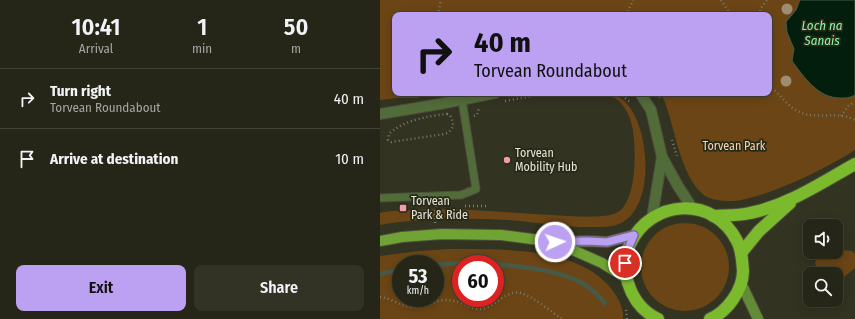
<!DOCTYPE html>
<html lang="en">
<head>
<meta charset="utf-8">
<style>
  body { margin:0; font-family:"Fira Sans Condensed",sans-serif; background:#323225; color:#f1f3f6; height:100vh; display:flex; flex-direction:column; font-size:15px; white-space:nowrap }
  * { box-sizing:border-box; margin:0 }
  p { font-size:13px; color:#a4a5a2 }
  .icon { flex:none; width:22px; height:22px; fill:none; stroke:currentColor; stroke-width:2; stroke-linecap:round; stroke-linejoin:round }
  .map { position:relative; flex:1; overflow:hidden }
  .details { display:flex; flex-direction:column; background:#262618; width:380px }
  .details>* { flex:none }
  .guide { position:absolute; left:12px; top:12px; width:380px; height:84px; border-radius:8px; box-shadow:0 2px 10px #0003,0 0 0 1px #424337; background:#bca0f2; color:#111; overflow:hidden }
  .tools { position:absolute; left:423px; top:219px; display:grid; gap:8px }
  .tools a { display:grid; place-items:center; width:40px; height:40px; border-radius:8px; background:#262618; box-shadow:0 2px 10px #0003,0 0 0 1px #424337; font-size:20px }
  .speed { position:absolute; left:12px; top:255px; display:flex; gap:8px; font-size:20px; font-weight:700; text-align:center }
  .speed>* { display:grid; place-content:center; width:52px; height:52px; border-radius:50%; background:#262618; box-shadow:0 2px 10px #0003,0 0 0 1px #424337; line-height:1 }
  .speed small { font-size:10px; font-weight:400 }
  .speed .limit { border:6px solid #d22; background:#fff; color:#111 }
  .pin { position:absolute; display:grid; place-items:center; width:34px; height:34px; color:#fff; margin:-17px; border:2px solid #fff; border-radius:50%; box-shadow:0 1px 4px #0007 }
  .me { position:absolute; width:44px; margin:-22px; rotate:87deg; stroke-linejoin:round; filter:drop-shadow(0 0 3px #0008) }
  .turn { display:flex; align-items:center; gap:14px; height:84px; padding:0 16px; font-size:18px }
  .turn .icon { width:52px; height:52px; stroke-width:2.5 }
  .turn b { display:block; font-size:28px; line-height:34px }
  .eta { display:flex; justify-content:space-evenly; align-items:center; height:68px; text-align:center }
  .eta b { font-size:24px; font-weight:600; line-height:28px }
  .primary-button { display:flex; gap:8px; margin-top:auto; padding:8px 16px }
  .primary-button a { flex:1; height:46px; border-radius:8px; background:#bca0f2; color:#111; font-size:16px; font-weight:600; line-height:46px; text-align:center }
  .primary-button a+a { background:#323225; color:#f1f3f6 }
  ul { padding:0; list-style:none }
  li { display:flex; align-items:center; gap:12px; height:60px; padding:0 16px; border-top:1px solid #424337 }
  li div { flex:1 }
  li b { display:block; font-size:15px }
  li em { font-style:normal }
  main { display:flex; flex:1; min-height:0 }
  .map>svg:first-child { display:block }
  .green { fill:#6b4515; fill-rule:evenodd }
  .water { fill:#041e0d; stroke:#475a4a }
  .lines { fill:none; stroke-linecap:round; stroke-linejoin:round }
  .stream { stroke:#475a4a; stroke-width:4.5 }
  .lane-casing { stroke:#4e4f3e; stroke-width:9 }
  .street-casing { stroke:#4e4f3e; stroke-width:12 }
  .secondary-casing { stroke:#4e4f3e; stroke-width:12 }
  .primary-casing { stroke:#4e4f3e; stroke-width:12 }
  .highway-casing { stroke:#4e4f3e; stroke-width:14 }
  .path { stroke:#7a7b6b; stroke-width:2.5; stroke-dasharray:1 3; stroke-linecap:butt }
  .lane { stroke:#516b39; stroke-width:7 }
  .street { stroke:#516b39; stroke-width:10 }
  .secondary { stroke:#628b38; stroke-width:10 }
  .primary { stroke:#6fa334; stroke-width:10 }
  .highway { stroke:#7bb92d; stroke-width:12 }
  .tree { fill:#9e8c71 }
  .route-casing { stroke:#7a689d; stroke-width:10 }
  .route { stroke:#bca0f2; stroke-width:7 }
  .poi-dot { fill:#f29aae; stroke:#282916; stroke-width:1.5 }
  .labels { text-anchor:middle; stroke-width:3.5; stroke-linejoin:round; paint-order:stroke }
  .park-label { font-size:12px; fill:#f7d5b3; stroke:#282916 }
  .poi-label { font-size:12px; fill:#e4e5d9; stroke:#282916; text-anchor:start }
  .water-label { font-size:13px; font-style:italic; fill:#87f6a9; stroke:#282916 }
</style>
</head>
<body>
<main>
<section class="details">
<div class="eta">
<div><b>10:41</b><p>Arrival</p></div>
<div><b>1</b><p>min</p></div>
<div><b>50</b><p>m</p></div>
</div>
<ul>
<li><svg class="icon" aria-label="right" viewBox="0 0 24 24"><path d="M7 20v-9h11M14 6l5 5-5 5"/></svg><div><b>Turn right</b><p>Torvean Roundabout</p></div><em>40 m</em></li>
<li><svg class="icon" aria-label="arrive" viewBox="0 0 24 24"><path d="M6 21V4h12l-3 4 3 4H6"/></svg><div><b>Arrive at destination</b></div><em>10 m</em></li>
</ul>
<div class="primary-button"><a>Exit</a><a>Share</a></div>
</section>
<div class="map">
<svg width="475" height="319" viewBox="0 0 475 319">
  <rect width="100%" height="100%" fill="#323320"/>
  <g class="green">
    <path d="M0 0H475V150C445 169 396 193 361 200 351 202 336 201 327 197 323 195 319 191 316 187 296 159 295 123 281 93H389V15H15V93H52L37 98H17L0 100Z"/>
    <path d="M217 93C228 93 239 94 247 104 270 129 276 208 239 224 232 227 223 227 215 227 186 228 157 222 128 220 85 218 42 218 0 225V213C10 210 22 211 33 210 80 207 126 213 173 215 189 216 222 219 236 213 258 204 257 141 251 122 250 116 245 108 241 103 235 96 225 95 217 93Z"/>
    <circle cx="305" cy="267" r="44"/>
    <path d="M456 242 461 244 464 250 472 251 475 254V268L464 277 456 280V274H439L437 272 435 262 443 252H456Z"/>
    <path d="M68 249C117 249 201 246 233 291 239 299 244 309 243 319H0V256L39 251ZM21 264H55V298H21ZM81 264H115V298H81Z"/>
  </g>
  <path class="water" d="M420 0H475V95C470 98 465 98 460 98 438 98 424 77 412 61L414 49 407 32 406 22 416 10Z"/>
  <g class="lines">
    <g class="stream">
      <path d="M115 264C140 266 180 270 202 283 211 288 218 295 225 303"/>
      <path d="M55 265 83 263 113 264"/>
      <path d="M0 274 21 269"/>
    </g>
    <g class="lane-casing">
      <path id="lane" d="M0 198 81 195 96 189 82 100"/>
    </g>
    <g class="street-casing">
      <g id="street">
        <path d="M260 93 271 110 282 157 298 186 313 209"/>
        <path d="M0 114 60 104 115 93"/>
        <path d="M272 218 282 157"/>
      </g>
    </g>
    <g class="secondary-casing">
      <path id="secondary" d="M361 283 378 319"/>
    </g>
    <g class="primary-casing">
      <g id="primary">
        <path d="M0 241 22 237 62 234 121 235 175 242 207 241 227 242 254 235"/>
        <path d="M177 243 222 263 246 278"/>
      </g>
    </g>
    <g class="highway-casing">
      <g id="highway">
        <path d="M333 216C345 215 358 216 370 213 409 205 441 183 475 164"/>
        <path d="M361 253 379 231 410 203"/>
        <path d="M278 319C263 312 253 299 248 283 244 271 245 256 250 244 271 199 334 195 357 241 362 250 362 260 363 271 363 290 347 312 330 319"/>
      </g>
    </g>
    <g class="path">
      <path d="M341 0 351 15"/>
      <path d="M58 15 61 0"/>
      <path d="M246 15 253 0"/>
      <path d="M379 15 381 8 387 0"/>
      <path d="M389 85C400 94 409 109 422 113 439 119 459 111 475 120"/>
      <path d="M239 93 250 102"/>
      <path d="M278 93 281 100"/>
      <path d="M125 101 169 93"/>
      <path d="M67 114 70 115C74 124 75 129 65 134L11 142 8 140 9 134C23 120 49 116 67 114Z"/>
      <path d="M94 116 97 115 99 108"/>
      <path d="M461 116 469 105 475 102"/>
      <path d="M292 140 297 156"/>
      <path d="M85 206H109"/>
      <path d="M55 223 56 206"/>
      <path d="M0 297C12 298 21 307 31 307 44 308 54 300 67 300 78 300 88 308 99 309 115 309 125 289 141 293 152 296 172 312 182 319"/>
      <path d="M246 310 247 319"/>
    </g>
    <use href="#lane" class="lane"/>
    <use href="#street" class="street"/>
    <use href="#secondary" class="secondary"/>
    <use href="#primary" class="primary"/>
    <use href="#highway" class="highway"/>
  </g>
  <g class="tree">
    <circle cx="407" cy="9" r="5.5"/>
    <circle cx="406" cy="81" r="5.5"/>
  </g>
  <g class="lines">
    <g class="route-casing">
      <path id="route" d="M175 242 207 241 227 242 254 235 248 249 245 263"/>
    </g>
    <use href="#route" class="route"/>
  </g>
  <g class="poi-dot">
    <circle cx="127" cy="160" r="4"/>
    <rect x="19" y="204" width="8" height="8" rx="2"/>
  </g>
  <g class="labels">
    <g class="park-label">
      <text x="354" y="150">Torvean Park</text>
    </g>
    <g class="poi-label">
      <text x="135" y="157">Torvean<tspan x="135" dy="14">Mobility Hub</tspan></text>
      <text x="31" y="205">Torvean<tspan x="31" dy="14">Park &amp; Ride</tspan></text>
    </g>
    <g class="water-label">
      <text x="442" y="30">Loch na<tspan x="442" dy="15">Sanais</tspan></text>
    </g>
  </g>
</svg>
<div class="tools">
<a><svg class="icon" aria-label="sound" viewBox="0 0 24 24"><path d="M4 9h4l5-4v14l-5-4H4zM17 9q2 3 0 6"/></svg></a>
<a><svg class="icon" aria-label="search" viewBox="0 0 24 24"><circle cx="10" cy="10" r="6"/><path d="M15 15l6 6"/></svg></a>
</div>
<div class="speed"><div>53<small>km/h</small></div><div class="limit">60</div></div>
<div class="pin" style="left:245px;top:263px;background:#d93025"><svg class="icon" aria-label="arrive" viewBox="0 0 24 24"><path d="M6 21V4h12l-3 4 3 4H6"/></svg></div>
<svg class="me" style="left:175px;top:242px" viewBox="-20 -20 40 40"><circle r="17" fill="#bca0f2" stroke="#fff" stroke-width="3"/><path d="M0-11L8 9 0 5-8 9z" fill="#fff"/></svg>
<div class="guide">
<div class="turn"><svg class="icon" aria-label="right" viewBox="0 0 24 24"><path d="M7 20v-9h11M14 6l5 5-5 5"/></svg><div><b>40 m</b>Torvean Roundabout</div></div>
</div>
</div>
</main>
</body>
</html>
